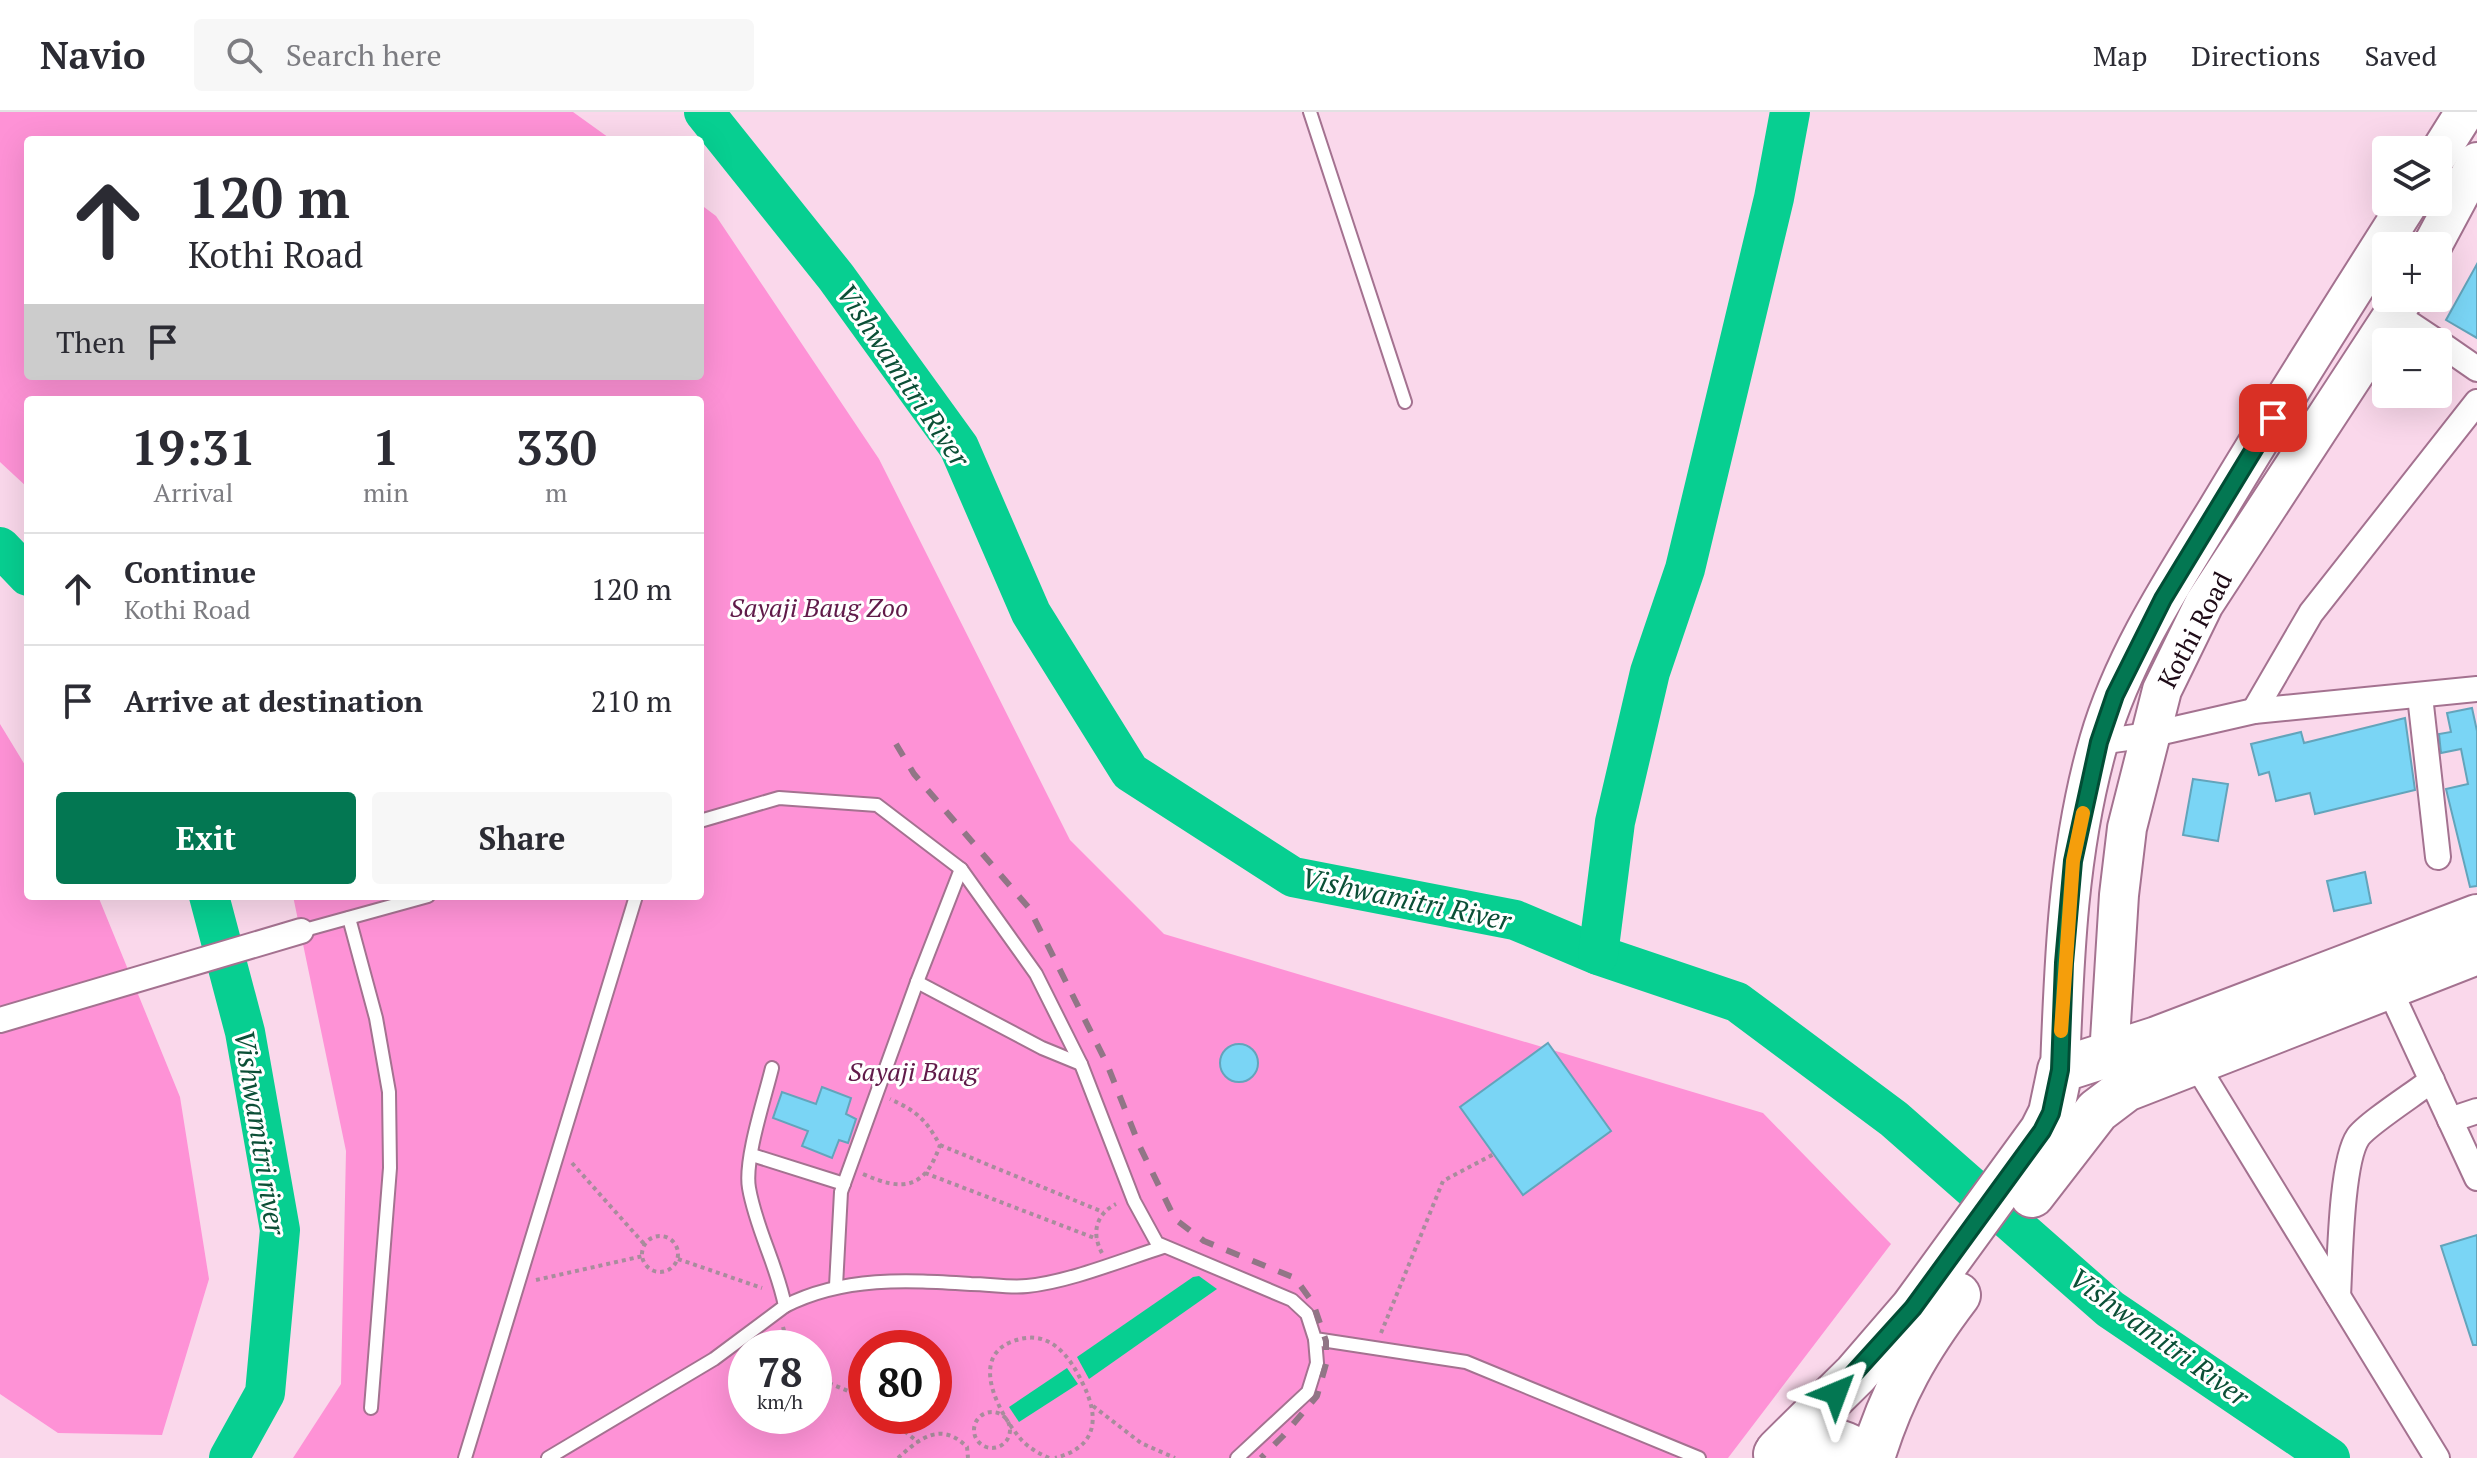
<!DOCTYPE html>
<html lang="en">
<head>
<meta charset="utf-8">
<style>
  body { margin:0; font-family:"PT Serif",serif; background:#f7f7f7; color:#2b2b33; height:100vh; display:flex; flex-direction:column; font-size:30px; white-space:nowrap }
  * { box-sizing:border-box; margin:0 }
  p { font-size:26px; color:#7c7c81 }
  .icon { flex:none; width:44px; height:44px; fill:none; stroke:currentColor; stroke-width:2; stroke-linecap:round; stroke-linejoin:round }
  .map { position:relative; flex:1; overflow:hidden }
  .drawer { position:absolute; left:24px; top:284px; width:680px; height:504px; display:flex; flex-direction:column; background:#fff; border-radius:8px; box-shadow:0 8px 32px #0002 }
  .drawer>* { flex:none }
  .top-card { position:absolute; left:24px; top:24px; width:680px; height:244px; border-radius:8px; box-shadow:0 8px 32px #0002; background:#fff; color:#2b2b33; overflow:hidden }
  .buttons { position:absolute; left:2372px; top:24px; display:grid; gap:16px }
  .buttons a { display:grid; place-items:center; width:80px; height:80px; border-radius:8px; background:#fff; box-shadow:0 8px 32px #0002; font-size:40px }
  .speed { position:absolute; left:728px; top:1218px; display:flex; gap:16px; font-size:40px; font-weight:700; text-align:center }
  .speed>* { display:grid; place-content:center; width:104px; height:104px; border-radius:50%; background:#fff; box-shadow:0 8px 32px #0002; line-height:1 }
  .speed small { font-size:20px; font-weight:400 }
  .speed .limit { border:12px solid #d22; background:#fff; color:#111 }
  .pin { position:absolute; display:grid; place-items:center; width:68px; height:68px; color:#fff; margin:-34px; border-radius:16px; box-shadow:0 4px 12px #0006 }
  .me { position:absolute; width:88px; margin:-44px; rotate:44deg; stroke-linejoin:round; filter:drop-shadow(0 0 6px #0008) }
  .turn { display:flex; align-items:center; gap:28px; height:168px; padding:0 32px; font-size:36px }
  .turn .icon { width:104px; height:104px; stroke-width:2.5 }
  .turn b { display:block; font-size:56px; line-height:68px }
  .then { display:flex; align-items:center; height:76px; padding:0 32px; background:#0003; gap:16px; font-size:30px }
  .eta { display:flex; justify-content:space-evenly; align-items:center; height:136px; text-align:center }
  .eta b { font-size:48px; font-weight:600; line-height:56px }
  .action { display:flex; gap:16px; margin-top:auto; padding:16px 32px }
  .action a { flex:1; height:92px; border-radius:8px; background:#037752; color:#fff; font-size:32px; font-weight:600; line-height:92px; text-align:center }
  .action a+a { background:#f7f7f7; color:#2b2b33 }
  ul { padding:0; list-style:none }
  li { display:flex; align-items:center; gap:24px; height:112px; padding:0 32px; border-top:2px solid #e1e1e2 }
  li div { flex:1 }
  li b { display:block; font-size:30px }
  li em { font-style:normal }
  header { display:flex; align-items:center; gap:48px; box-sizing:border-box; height:112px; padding:0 40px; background:#fff; border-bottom:2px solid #e1e1e2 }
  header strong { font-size:38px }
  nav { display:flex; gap:44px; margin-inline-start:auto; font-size:28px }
  .search { width:560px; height:72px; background:#f7f7f7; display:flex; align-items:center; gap:20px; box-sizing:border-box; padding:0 28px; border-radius:8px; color:#7c7c81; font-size:30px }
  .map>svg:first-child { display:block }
  .green { fill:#fe92d6; fill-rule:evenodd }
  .water { fill:#07cf91 }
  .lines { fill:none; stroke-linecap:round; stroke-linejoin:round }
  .river { stroke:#07cf91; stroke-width:40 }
  .building { fill:#7ad5f5; stroke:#63a4bb; stroke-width:2 }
  .lane-casing { stroke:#a47290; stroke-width:16 }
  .street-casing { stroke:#a47290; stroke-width:28 }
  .primary-casing { stroke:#a47290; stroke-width:42 }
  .highway-casing { stroke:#a47290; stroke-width:48 }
  .path { stroke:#a88c9c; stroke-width:4; stroke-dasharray:4 4; stroke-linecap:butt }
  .lane { stroke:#fff; stroke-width:12 }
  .street { stroke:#fff; stroke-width:24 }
  .primary { stroke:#fff; stroke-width:38 }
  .highway { stroke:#fff; stroke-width:44 }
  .rail { stroke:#917686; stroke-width:6; stroke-dasharray:14 14; stroke-linecap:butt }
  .route-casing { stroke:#024d35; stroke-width:20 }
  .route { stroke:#037752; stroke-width:14 }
  .slow { stroke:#f59e0b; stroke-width:14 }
  .labels { text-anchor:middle; stroke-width:6; stroke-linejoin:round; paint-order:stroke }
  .park-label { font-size:26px; font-style:italic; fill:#601a49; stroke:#fff }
  .street-label { font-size:26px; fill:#1e0b17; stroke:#fff }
  .water-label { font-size:28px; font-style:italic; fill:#0b4f36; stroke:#fff }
</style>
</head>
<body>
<header>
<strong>Navio</strong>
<div class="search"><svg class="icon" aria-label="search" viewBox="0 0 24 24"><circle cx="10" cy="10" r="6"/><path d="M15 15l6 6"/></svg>Search here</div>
<nav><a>Map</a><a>Directions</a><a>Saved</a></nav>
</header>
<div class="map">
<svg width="2477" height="1346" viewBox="0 0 2477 1346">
  <rect width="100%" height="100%" fill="#fad8eb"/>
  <g class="green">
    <path d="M0 0H573L612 28H28V264H700V92L716 104 879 347 1070 728 1164 822 1763 1001 1891 1132 1728 1346H293L341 1272 346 1039 293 784H700V288H28V376L0 350ZM746 1236H814V1304H746ZM866 1236H934V1304H866Z"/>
    <path d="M0 612 28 658V784H98L180 985 209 1167 162 1323 58 1321 0 1282Z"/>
  </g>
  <g class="water">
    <path d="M1199 1164 1217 1177 1089 1267 1077 1245 1193 1165Z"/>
    <path d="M1067 1256 1078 1272 1019 1310 1009 1295Z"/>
  </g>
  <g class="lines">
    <g class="river">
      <path d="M704 0 836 165 959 335 1031 501 1130 660 1293 765 1515 808 1598 843 1737 890 1894 1007 2110 1197 2330 1346"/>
      <path d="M0 435 28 464"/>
      <path d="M209 784 245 920 280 1118 265 1281 229 1346"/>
      <path d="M1598 843 1615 710 1650 560 1685 457 1774 86 1790 0"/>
    </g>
  </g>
  <g class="building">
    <path d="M2477 152V226L2446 208Z"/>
    <path d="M2472 596 2477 619V774L2470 775 2446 677 2468 672 2461 637 2441 641 2439 622 2451 620 2447 601Z"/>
    <path d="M2405 606 2415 678 2315 702 2310 681 2276 689 2269 660 2259 663 2251 632 2301 620 2304 631Z"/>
    <path d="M2193 667 2228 672 2218 729 2183 723Z"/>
    <path d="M2365 760 2371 791 2334 799 2327 769Z"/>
    <path d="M1548 931 1611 1019 1523 1083 1460 995Z"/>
    <circle cx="1239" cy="951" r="19"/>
    <path d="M822 975 851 986 846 1002 856 1007 848 1031 839 1028 832 1046 802 1034 808 1019 773 1006 782 980 816 992Z"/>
    <path d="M2477 1123V1233H2473L2441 1134Z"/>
  </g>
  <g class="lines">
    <g class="lane-casing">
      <g id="lane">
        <path d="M1310 0 1405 290"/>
        <path d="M700 709 779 686 877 693 961 757 1036 862 1081 952 1134 1089 1157 1131 1292 1188 1307 1202 1315 1227 1466 1250 1699 1346"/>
        <path d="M349 806 376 906 389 980 390 1056 371 1296"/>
        <path d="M301 819 428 784"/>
        <path d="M917 870 1042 936 1081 952"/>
        <path d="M752 1043 844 1072"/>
        <path d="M836 1174 841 1080 917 870 961 757"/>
        <path d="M785 1194C844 1164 907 1168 971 1172 989 1172 1009 1176 1027 1174 1069 1170 1122 1148 1163 1135"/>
        <path d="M465 1346 636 784"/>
        <path d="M548 1346 714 1247 785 1194C777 1153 756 1117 749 1076 744 1048 765 985 772 956"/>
        <path d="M1237 1346 1308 1280 1317 1251 1315 1227"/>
      </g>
    </g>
    <g class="street-casing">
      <g id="street">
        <path d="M2395 202 2437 230"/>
        <path d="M2438 230 2477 257"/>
        <path d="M2420 584 2438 745"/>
        <path d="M2254 599 2311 501 2477 290"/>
        <path d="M2099 630 2149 623 2254 599 2477 577"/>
        <path d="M2388 874 2477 1066"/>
        <path d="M0 908 301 819"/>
        <path d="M2194 949 2437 1346"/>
        <path d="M2450 1008 2477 999"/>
        <path d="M2338 1184C2340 1149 2341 1050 2358 1025 2367 1012 2417 980 2432 968"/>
      </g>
    </g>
    <g class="primary-casing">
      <g id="primary">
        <path d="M2438 43 2465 0"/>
        <path d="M2432 134 2477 50"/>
        <path d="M2109 944 2119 783 2127 716 2162 578 2204 492 2404 186"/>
        <path d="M2060 958C2064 847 2068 736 2099 629 2123 546 2172 471 2217 398 2279 294 2344 192 2409 90"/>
      </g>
    </g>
    <g class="highway-casing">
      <g id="highway">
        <path d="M2032 1083 2097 999 2126 977 2477 840"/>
        <path d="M1778 1339 1856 1262 1913 1196 2042 1019 2051 1001 2060 958 2157 927 2477 805"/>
        <path d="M1776 1342C1805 1320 1839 1323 1867 1346"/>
        <path d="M1872 1346C1892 1281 1917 1237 1958 1183"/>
      </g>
    </g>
    <g class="path">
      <path d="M940 1033 1103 1100"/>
      <path d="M572 1051 645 1133"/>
      <path d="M925 1061 1097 1127"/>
      <path d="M863 1062C903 1080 925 1077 940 1033 925 1007 918 1000 890 987"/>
      <circle cx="660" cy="1142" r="18"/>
      <path d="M1102 1141C1091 1121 1096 1102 1116 1092"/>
      <path d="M678 1147 762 1176"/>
      <path d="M536 1168 643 1144"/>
      <path d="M783 1215 789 1236"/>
      <path d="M1381 1221 1443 1069 1494 1042"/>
      <path d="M814 1265 853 1281 866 1290"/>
      <path d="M1093 1294 1141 1331 1175 1346"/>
      <circle cx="992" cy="1318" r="18"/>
      <path d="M886 1304 918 1330"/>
      <path d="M898 1346C920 1326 941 1309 967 1335L968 1346"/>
      <path d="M1049 1346C1038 1341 1027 1335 1019 1325 1000 1302 969 1247 1011 1230 1047 1215 1068 1241 1082 1270 1100 1305 1098 1335 1055 1346"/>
    </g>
    <use href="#lane" class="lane"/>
    <use href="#street" class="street"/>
    <use href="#primary" class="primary"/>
    <use href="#highway" class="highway"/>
    <path class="rail" d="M896 632 914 662 1029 796 1107 952 1140 1035 1175 1107 1204 1129 1295 1166 1313 1191 1326 1229V1252L1317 1284 1283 1324 1261 1346"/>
  </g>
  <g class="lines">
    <g class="route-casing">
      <path id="route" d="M1836 1281 1913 1196 2042 1019 2051 1001 2060 958 2064 851 2073 749 2099 630 2115 583 2163 487 2273 306"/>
    </g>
    <use href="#route" class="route"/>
    <path class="slow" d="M2061 919 2073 749 2083 701"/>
  </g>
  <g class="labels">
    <g class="park-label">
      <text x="819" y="505">Sayaji Baug Zoo</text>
      <text x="913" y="969">Sayaji Baug</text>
    </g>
    <g class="street-label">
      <text transform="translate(2195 518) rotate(-62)" y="9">Kothi Road</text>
    </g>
    <g class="water-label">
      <text transform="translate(903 263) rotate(56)" y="10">Vishwamitri River</text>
      <text transform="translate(1406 787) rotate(12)" y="10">Vishwamitri River</text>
      <text transform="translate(260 1020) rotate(81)" y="10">Vishwamitri river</text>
      <text transform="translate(2159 1225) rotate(36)" y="10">Vishwamitri River</text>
    </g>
  </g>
</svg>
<div class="buttons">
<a><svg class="icon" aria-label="layers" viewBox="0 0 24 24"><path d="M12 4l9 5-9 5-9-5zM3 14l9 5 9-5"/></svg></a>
<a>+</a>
<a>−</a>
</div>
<div class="speed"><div>78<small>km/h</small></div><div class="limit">80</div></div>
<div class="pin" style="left:2273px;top:306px;background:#d93025"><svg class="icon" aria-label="arrive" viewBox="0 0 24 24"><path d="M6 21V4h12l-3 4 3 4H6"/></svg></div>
<svg class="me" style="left:1836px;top:1281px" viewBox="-20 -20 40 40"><path d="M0-17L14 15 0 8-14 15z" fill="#037752" stroke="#fff" stroke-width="4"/></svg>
<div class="top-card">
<div class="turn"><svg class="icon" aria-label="ahead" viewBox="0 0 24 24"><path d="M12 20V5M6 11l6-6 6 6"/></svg><div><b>120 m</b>Kothi Road</div></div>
<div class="then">Then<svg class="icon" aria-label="arrive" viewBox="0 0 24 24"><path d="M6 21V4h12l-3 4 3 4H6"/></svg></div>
</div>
<section class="drawer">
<div class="eta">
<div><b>19:31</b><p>Arrival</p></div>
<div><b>1</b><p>min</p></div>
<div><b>330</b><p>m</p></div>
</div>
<ul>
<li><svg class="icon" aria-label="ahead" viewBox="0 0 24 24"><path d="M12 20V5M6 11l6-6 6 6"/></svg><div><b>Continue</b><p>Kothi Road</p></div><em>120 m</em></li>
<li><svg class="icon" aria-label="arrive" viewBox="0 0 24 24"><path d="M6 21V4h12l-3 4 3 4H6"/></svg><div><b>Arrive at destination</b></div><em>210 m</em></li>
</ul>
<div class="action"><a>Exit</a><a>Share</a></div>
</section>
</div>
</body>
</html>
